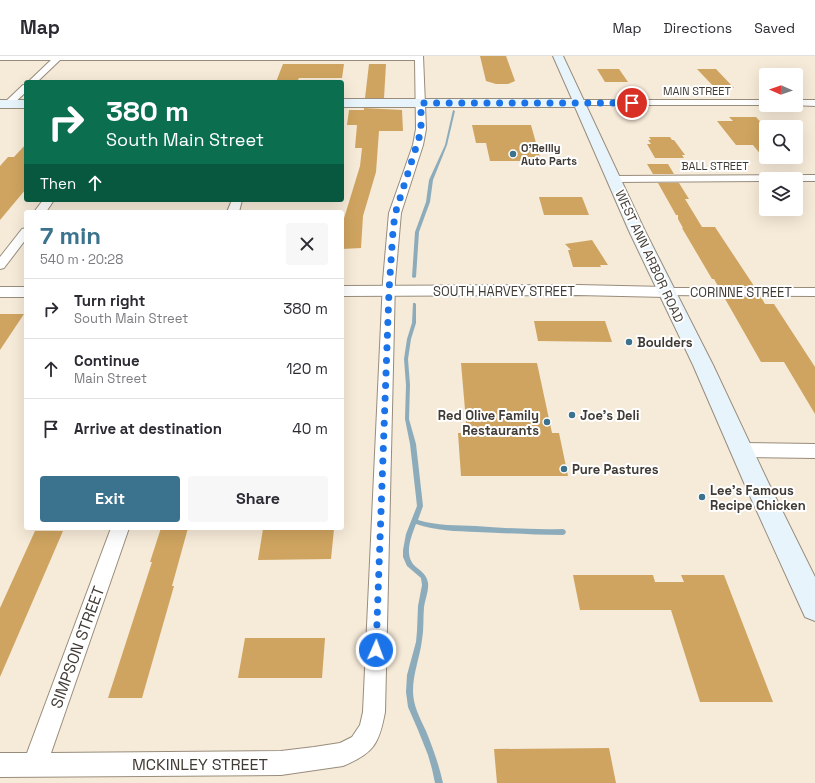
<!DOCTYPE html>
<html lang="en">
<head>
<meta charset="utf-8">
<style>
  body { margin:0; font-family:"Space Grotesk",sans-serif; background:#f7f7f7; color:#2b2b33; height:100vh; display:flex; flex-direction:column; font-size:15px; white-space:nowrap }
  * { box-sizing:border-box; margin:0 }
  p { font-size:13px; color:#7c7c81 }
  .icon { flex:none; width:22px; height:22px; fill:none; stroke:currentColor; stroke-width:2; stroke-linecap:round; stroke-linejoin:round }
  .map { position:relative; flex:1; overflow:hidden }
  .drawer { position:absolute; left:24px; top:154px; width:320px; height:320px; display:flex; flex-direction:column; background:#fff; border-radius:4px; box-shadow:0 4px 16px #0002 }
  .drawer>* { flex:none }
  .banner { position:absolute; left:24px; top:24px; width:320px; height:122px; border-radius:4px; box-shadow:0 4px 16px #0002; background:#0b6e4f; color:#fff; overflow:hidden }
  .needle { width:26px; rotate:272deg }
  .controls { position:absolute; left:759px; top:12px; display:grid; gap:8px }
  .controls a { display:grid; place-items:center; width:44px; height:44px; border-radius:4px; background:#fff; box-shadow:0 4px 16px #0002; font-size:20px }
  .pin { position:absolute; display:grid; place-items:center; width:34px; height:34px; color:#fff; margin:-17px; border:2px solid #fff; border-radius:50%; box-shadow:0 1px 4px #0007 }
  .me { position:absolute; width:44px; margin:-22px; rotate:2deg; stroke-linejoin:round; filter:drop-shadow(0 0 3px #0008) }
  .turn { display:flex; align-items:center; gap:14px; height:84px; padding:0 16px; font-size:18px }
  .turn .icon { width:52px; height:52px; stroke-width:2.5 }
  .turn b { display:block; font-size:28px; line-height:34px }
  .then { display:flex; align-items:center; height:38px; padding:0 16px; background:#0003; gap:8px; font-size:15px }
  .round { display:grid; place-items:center; flex:none; width:42px; height:42px; border-radius:4px; background:#f7f7f7 }
  .head { display:flex; align-items:center; justify-content:space-between; height:68px; padding:0 16px }
  h1 { font-size:24px; font-weight:700; line-height:30px; color:#3b728d }
  .action { display:flex; gap:8px; margin-top:auto; padding:8px 16px }
  .action a { flex:1; height:46px; border-radius:4px; background:#3b728d; color:#fff; font-size:16px; font-weight:700; line-height:46px; text-align:center }
  .action a+a { background:#f7f7f7; color:#2b2b33 }
  ul { padding:0; list-style:none }
  li { display:flex; align-items:center; gap:12px; height:60px; padding:0 16px; border-top:1px solid #e1e1e2 }
  li div { flex:1 }
  li b { display:block; font-size:15px }
  li em { font-style:normal }
  header { display:flex; align-items:center; gap:24px; box-sizing:border-box; height:56px; padding:0 20px; background:#fff; border-bottom:1px solid #e1e1e2 }
  header strong { font-size:19px }
  nav { display:flex; gap:22px; margin-inline-start:auto; font-size:14px }
  .map>svg:first-child { display:block }
  .lines { fill:none; stroke-linecap:round; stroke-linejoin:round }
  .stream { fill:#8cacbc; fill-rule:evenodd }
  .building { fill:#cfa460 }
  .minor-casing { stroke:#988c7c; stroke-width:2 }
  .tertiary-casing { stroke:#988c7c; stroke-width:2 }
  .secondary-casing { stroke:#988c7c; stroke-width:2 }
  .minor { fill:#fff; fill-rule:evenodd }
  .tertiary { fill:#fff; fill-rule:evenodd }
  .secondary { fill:#e8f4fb; fill-rule:evenodd }
  .route { stroke:#1a73e8; stroke-width:7; stroke-dasharray:0 12.6 }
  .poi-dot { fill:#3b728d; stroke:#fff; stroke-width:1.5 }
  .labels { text-anchor:middle; stroke-width:4; stroke-linejoin:round; paint-order:stroke }
  .far-street-label { font-size:11px; fill:#403b34; stroke:#fff }
  .far-poi-label { font-size:11px; font-weight:bold; fill:#403b34; stroke:#fff; text-anchor:start }
  .street-label { font-size:13px; fill:#403b34; stroke:#fff }
  .poi-label { font-size:13px; font-weight:bold; fill:#403b34; stroke:#fff; text-anchor:start }
  .near-street-label { font-size:16px; fill:#403b34; stroke:#fff }
</style>
</head>
<body>
<header>
<strong>Map</strong>
<nav><a>Map</a><a>Directions</a><a>Saved</a></nav>
</header>
<div class="map">
<svg width="815" height="727" viewBox="0 0 815 727">
  <rect width="100%" height="100%" fill="#f6ead8"/>
  <g class="lines">
    <g class="stream">
      <path d="M453 54 455 55 447 89 433 124 430 146 419 176 416 221 414 222 412 221 415 176 426 146 429 124 445 89Z"/>
      <path d="M413 247H415L416 248V267L411 283 408 303 410 329 409 363 416 388 423 450 418 464C437 470 457 469 476 470 505 472 534 474 563 473L565 474 566 476 565 478 563 479C534 479 506 477 477 476 456 475 436 475 416 468 411 481 403 500 416 511 421 515 427 519 428 527 429 535 425 543 424 551 423 562 424 573 422 584 420 601 413 617 413 635 413 650 420 662 426 675 433 692 439 709 443 727H435L432 713 428 699 418 674 408 651 406 636 407 619 416 586 417 575 418 550 422 529 421 522 407 510 403 501V494L406 478 417 450 410 388 405 363 406 329 404 303 407 283 412 267Z"/>
    </g>
  </g>
  <g class="building">
    <path d="M480 0H506L515 25 508 28H496L486 25Z"/>
    <path d="M283 8H344L342 22H299L297 26H276Z"/>
    <path d="M369 8H386L384 42H365Z"/>
    <path d="M597 13H619L628 26H605Z"/>
    <path d="M697 13H716L734 32H715Z"/>
    <path d="M364 52 402 54 403 75H379L376 116 363 160 361 192 342 193V169L360 110 362 92H355L357 69H347L349 54H364Z"/>
    <path d="M729 61H756L766 72V105L753 89H736L717 65H733Z"/>
    <path d="M472 69H531L541 105H490L486 87H476Z"/>
    <path d="M649 81H670L672 84H674L685 99H682L684 102H655L647 88H651L648 84H651Z"/>
    <path d="M26 88V133L0 164V110L8 101H14Z"/>
    <path d="M647 108H668L674 118H653Z"/>
    <path d="M658 127H679L689 143H685L702 171H715L754 230H718L714 223H712L682 172H683L678 163V159H676Z"/>
    <path d="M539 141H582L589 159H544Z"/>
    <path d="M592 184 608 209H600L601 211H573L568 194H571L565 188Z"/>
    <path d="M724 241H761L765 248H774L815 311V358L784 306H761Z"/>
    <path d="M0 258H24L0 294Z"/>
    <path d="M534 265H605L612 286 538 285Z"/>
    <path d="M461 307H537L552 377H559L568 420H461L458 377H467Z"/>
    <path d="M161 472H188L172 530H174L142 642H108L152 506H150Z"/>
    <path d="M263 473H334L331 503 258 504Z"/>
    <path d="M35 475H63L0 621V552Z"/>
    <path d="M573 519H653L655 526H684L681 519H724L773 646H700L671 554H580Z"/>
    <path d="M245 582H325L322 622H238Z"/>
    <path d="M609 692 616 727H497L494 693Z"/>
  </g>
  <g class="lines">
    <g class="minor-casing">
      <g id="minor">
        <path d="M0 0H423L426 73 423 89 401 157 395 225 385 656C379 688 374 697 343 710L281 719 0 721V697H27L111 472H129L51 697 281 695 314 691 340 687 352 681 360 669 363 656 383 225 389 157 413 89 416 73 415 4H60L37 26H28L51 4H0Z"/>
        <path d="M23 29H26V36L11 50H5L4 48 5 46Z"/>
        <path d="M815 119V125H796V123H766V125L614 126 609 123 614 120Z"/>
        <path d="M43 144H54L46 156H34Z"/>
        <path d="M232 144H242L239 156H227Z"/>
        <path d="M26 172V183L4 212 0 213V201L22 173Z"/>
        <path d="M666 232H815V240L661 239 659 236 661 233Z"/>
        <path d="M742 387 815 388V402L742 401 736 399 734 394 736 389Z"/>
      </g>
    </g>
    <g class="tertiary-casing">
      <g id="tertiary">
        <path d="M579 44H766V49H770H575L574 47Z"/>
        <path d="M796 44H815V50L792 49H796Z"/>
        <path d="M577 229 666 231 671 233 674 236 671 239 666 241 577 239 342 240V230Z"/>
        <rect x="0" y="231" width="26" height="10"/>
      </g>
    </g>
    <g class="secondary-casing">
      <g id="secondary">
        <path d="M553 0H563L645 175 713 309 768 426 815 521V565L805 561 745 429 693 309 629 175 575 51H342V43H572Z"/>
        <rect x="0" y="44" width="26" height="8"/>
      </g>
    </g>
    <use href="#minor" class="minor"/>
    <use href="#tertiary" class="tertiary"/>
    <use href="#secondary" class="secondary"/>
  </g>
  <g class="lines">
    <path class="route" d="M376 594 389 235 393 175 395 158 419 82 421 73V47H632"/>
  </g>
  <g class="poi-dot">
    <circle cx="513" cy="98" r="4"/>
    <circle cx="629" cy="286" r="4"/>
    <circle cx="572" cy="359" r="4"/>
    <circle cx="547" cy="366" r="4"/>
    <circle cx="564" cy="413" r="4"/>
    <circle cx="702" cy="441" r="4"/>
  </g>
  <g class="labels">
    <g class="far-street-label">
      <text x="697" y="39">MAIN STREET</text>
      <text x="715" y="114">BALL STREET</text>
    </g>
    <g class="far-poi-label">
      <text x="521" y="96">O'Reilly<tspan x="521" dy="13">Auto Parts</tspan></text>
    </g>
    <g class="street-label">
      <text transform="translate(650 200) rotate(65)" y="5">WEST ANN ARBOR ROAD</text>
      <text x="504" y="240">SOUTH HARVEY STREET</text>
      <text x="741" y="241">CORINNE STREET</text>
    </g>
    <g class="poi-label">
      <text x="637" y="291">Boulders</text>
      <text x="539" y="364" text-anchor="end">Red Olive Family<tspan x="539" dy="15">Restaurants</tspan></text>
      <text x="580" y="364">Joe's Deli</text>
      <text x="572" y="418">Pure Pastures</text>
      <text x="710" y="439">Lee's Famous<tspan x="710" dy="15">Recipe Chicken</tspan></text>
    </g>
    <g class="near-street-label">
      <text transform="translate(77 591) rotate(-70)" y="6">SIMPSON STREET</text>
      <text x="200" y="714">MCKINLEY STREET</text>
    </g>
  </g>
</svg>
<div class="controls">
<a><svg class="needle" viewBox="-14 -14 28 28"><path d="M0-13l5 13h-10z" fill="#e53935"/><path d="M0 13l5-13h-10z" fill="#7c7c81"/></svg></a>
<a><svg class="icon" aria-label="search" viewBox="0 0 24 24"><circle cx="10" cy="10" r="6"/><path d="M15 15l6 6"/></svg></a>
<a><svg class="icon" aria-label="layers" viewBox="0 0 24 24"><path d="M12 4l9 5-9 5-9-5zM3 14l9 5 9-5"/></svg></a>
</div>
<div class="pin" style="left:632px;top:47px;background:#d93025"><svg class="icon" aria-label="arrive" viewBox="0 0 24 24"><path d="M6 21V4h12l-3 4 3 4H6"/></svg></div>
<svg class="me" style="left:376px;top:594px" viewBox="-20 -20 40 40"><circle r="17" fill="#1a73e8" stroke="#fff" stroke-width="3"/><path d="M0-11L8 9 0 5-8 9z" fill="#fff"/></svg>
<div class="banner">
<div class="turn"><svg class="icon" aria-label="right" viewBox="0 0 24 24"><path d="M7 20v-9h11M14 6l5 5-5 5"/></svg><div><b>380 m</b>South Main Street</div></div>
<div class="then">Then<svg class="icon" aria-label="ahead" viewBox="0 0 24 24"><path d="M12 20V5M6 11l6-6 6 6"/></svg></div>
</div>
<section class="drawer">
<div class="head"><div><h1>7 min</h1><p>540 m · 20:28</p></div><a class="round"><svg class="icon" aria-label="close" viewBox="0 0 24 24"><path d="M6 6l12 12M18 6L6 18"/></svg></a></div>
<ul>
<li><svg class="icon" aria-label="right" viewBox="0 0 24 24"><path d="M7 20v-9h11M14 6l5 5-5 5"/></svg><div><b>Turn right</b><p>South Main Street</p></div><em>380 m</em></li>
<li><svg class="icon" aria-label="ahead" viewBox="0 0 24 24"><path d="M12 20V5M6 11l6-6 6 6"/></svg><div><b>Continue</b><p>Main Street</p></div><em>120 m</em></li>
<li><svg class="icon" aria-label="arrive" viewBox="0 0 24 24"><path d="M6 21V4h12l-3 4 3 4H6"/></svg><div><b>Arrive at destination</b></div><em>40 m</em></li>
</ul>
<div class="action"><a>Exit</a><a>Share</a></div>
</section>
</div>
</body>
</html>
